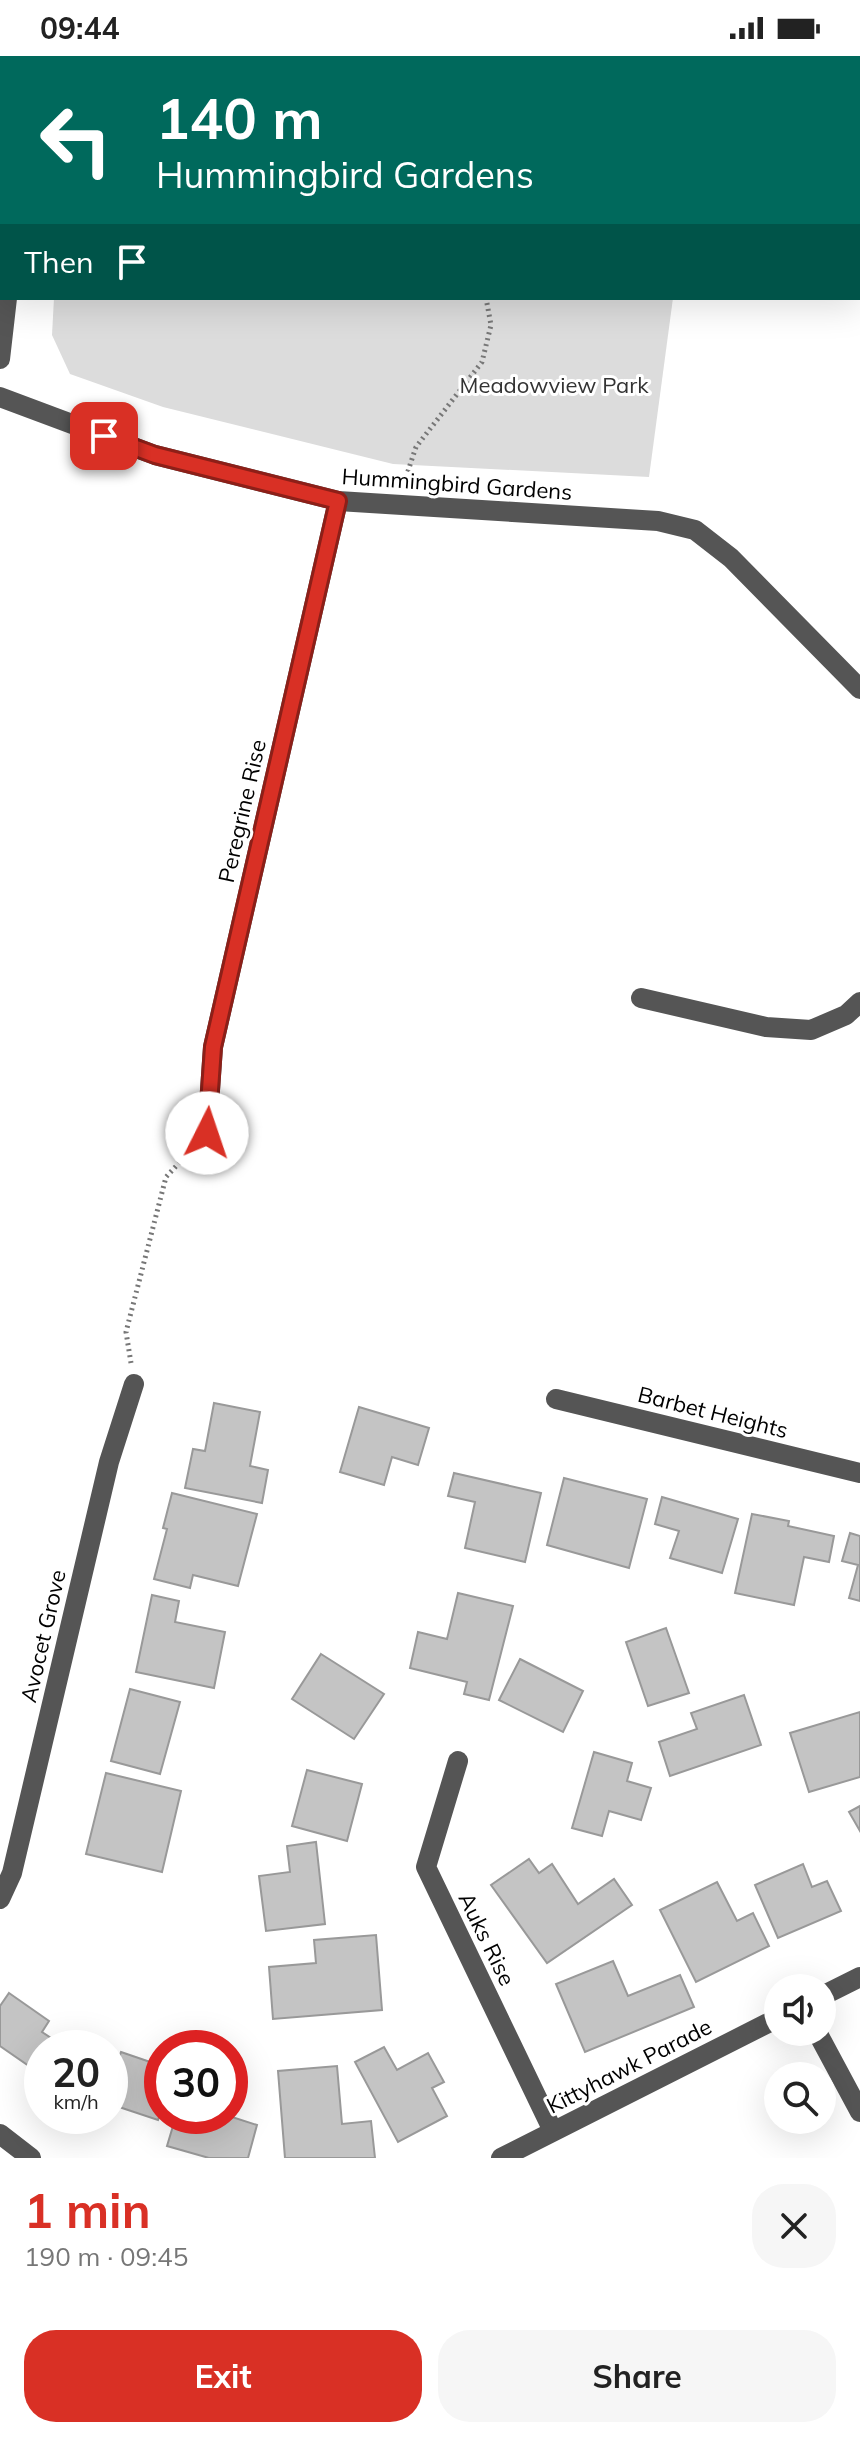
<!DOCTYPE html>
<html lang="en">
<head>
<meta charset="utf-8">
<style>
  body { margin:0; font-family:Mulish,sans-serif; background:#f6f6f6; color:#222; height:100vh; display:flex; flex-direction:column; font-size:30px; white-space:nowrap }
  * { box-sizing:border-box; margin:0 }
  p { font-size:26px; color:#767676 }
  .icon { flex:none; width:44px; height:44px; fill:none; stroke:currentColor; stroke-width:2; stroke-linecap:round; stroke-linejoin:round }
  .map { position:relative; height:2102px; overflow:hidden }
  .sheet { display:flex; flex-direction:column; background:#fff; flex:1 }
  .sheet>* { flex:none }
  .top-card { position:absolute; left:0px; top:0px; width:860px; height:244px; box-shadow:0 8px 32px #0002; background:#00695c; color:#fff; overflow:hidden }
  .controls { position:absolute; left:764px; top:1918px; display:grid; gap:16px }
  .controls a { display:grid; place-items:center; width:72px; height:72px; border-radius:50%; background:#fff; box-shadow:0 8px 32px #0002; font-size:40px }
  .speed { position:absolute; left:24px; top:1974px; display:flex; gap:16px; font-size:40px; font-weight:700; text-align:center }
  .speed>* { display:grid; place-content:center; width:104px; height:104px; border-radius:50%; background:#fff; box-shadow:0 8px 32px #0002; line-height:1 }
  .speed small { font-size:20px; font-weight:400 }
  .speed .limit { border:12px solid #d22; background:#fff; color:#111 }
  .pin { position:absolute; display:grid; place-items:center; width:68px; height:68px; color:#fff; margin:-34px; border-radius:16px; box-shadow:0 4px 12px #0006 }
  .me { position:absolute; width:88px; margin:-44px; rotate:4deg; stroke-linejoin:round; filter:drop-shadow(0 0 6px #0008) }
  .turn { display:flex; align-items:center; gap:28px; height:168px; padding:0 24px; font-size:36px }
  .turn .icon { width:104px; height:104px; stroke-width:2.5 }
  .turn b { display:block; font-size:56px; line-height:68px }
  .then { display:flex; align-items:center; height:76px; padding:0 24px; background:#0003; gap:16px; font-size:30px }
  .round { display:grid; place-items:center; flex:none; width:84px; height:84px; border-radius:32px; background:#f6f6f6 }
  .summary { display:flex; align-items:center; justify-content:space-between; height:136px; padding:0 24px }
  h1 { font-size:48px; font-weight:700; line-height:60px; color:#d93025 }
  .cta { display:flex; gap:16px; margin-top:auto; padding:16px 24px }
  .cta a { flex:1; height:92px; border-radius:32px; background:#d93025; color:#fff; font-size:32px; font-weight:700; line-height:92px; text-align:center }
  .cta a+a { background:#f6f6f6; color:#222 }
  .status { display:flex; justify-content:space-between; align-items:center; height:56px; padding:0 40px; background:#fff; direction:ltr }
  .status svg { height:22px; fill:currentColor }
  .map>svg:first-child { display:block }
  .green { fill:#dcdcdc }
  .building { fill:#c4c4c4; stroke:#999; stroke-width:2 }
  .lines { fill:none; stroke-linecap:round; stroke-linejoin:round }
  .path { stroke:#777; stroke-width:5; stroke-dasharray:2 4; stroke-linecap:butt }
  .minor { stroke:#555; stroke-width:20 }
  .route-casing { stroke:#8d1f18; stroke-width:20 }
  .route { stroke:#d93025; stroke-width:14 }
  .labels { text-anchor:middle; stroke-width:6; stroke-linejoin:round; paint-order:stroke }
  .park-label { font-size:22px; fill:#333; stroke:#fff }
  .street-label { font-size:22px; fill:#000; stroke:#fff }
</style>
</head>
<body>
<div class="status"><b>09:44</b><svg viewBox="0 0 49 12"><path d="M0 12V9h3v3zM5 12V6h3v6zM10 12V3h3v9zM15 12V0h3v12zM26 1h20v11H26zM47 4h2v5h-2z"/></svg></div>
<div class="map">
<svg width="860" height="2102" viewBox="0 0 860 2102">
  <rect width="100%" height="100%" fill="#fff"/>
  <path class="green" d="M54 242H673L649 421 393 408 163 351 70 318 52 279Z"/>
  <g class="building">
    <path d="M214 1347 260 1356 250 1410 268 1414 262 1447 185 1432 193 1393 205 1395Z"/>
    <path d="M359 1351 429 1372 418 1409 392 1401 384 1429 340 1416Z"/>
    <path d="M454 1417 541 1437 525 1506 465 1492 475 1446 448 1440Z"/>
    <path d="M564 1422 647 1443 629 1512 547 1489Z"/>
    <path d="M172 1437 257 1458 238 1530 193 1519 190 1532 154 1523 167 1473 163 1472Z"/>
    <path d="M662 1441 738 1463 722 1517 670 1502 679 1475 655 1468Z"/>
    <path d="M752 1458 789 1465 788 1470 834 1480 829 1506 804 1501 794 1549 735 1537Z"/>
    <path d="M850 1477 860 1480V1545L849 1542 858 1509 842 1505Z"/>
    <path d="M458 1537 513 1550 489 1644 464 1638 467 1626 410 1612 418 1576 447 1583Z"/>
    <path d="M152 1539 179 1545 175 1566 225 1576 214 1632 136 1616Z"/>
    <path d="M666 1572 689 1637 648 1650 626 1586Z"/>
    <path d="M321 1598 384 1638 354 1683 292 1643Z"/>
    <path d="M520 1603 583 1635 563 1676 499 1644Z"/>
    <path d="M130 1633 180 1646 160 1718 111 1705Z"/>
    <path d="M744 1639 761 1689 670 1720 659 1686 697 1673 691 1657Z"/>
    <path d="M860 1656V1721L809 1736 790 1677Z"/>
    <path d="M594 1696 632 1707 627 1725 651 1732 641 1764 609 1755 602 1780 572 1772Z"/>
    <path d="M307 1714 362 1728 347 1785 292 1770Z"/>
    <path d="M106 1717 181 1735 162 1816 86 1798Z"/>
    <path d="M860 1750V1775L849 1756Z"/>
    <path d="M316 1786 325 1868 266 1875 259 1820 290 1816 287 1790Z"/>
    <path d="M529 1803 539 1817 552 1808 578 1848 614 1823 632 1849 547 1907 491 1829Z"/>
    <path d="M803 1808 812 1831 827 1825 841 1855 778 1882 755 1829Z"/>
    <path d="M717 1826 737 1865 753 1857 769 1890 696 1926 660 1854Z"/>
    <path d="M376 1879 382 1954 273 1963 269 1911 316 1907 314 1884Z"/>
    <path d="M613 1905 628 1940 680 1919 694 1951 585 1996 556 1928Z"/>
    <path d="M9 1937 49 1965 42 1976 66 1992H42V2019L0 1990V1950Z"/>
    <path d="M384 1991 397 2014 428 1997 444 2026 432 2032 447 2060 398 2086 355 2006Z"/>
    <path d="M121 1996 162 2010V2052L158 2064 110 2048V2029Z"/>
    <path d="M337 2010 342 2068 371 2065 375 2102H285L278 2015Z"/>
    <path d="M176 2060H229L257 2069 248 2102H209L167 2090Z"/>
  </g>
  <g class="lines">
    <g class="path">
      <path d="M463 0V2"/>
      <path d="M568 0 582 2"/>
      <path d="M172 2 182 0"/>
      <path d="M383 2 397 0"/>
      <path d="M0 29H2"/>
      <path d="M404 427 416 391 482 306 491 269 486 242"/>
      <path d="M131 1307 126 1276 166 1121 192 1093"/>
    </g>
    <g class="minor">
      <path d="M675 0 681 2"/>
      <path d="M286 2 296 0"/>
      <path d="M0 59H2"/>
      <path d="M858 78 860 80"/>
      <path d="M0 81 2 109"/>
      <path d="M0 303 7 242"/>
      <path d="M0 341 155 399 338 445 658 465 695 474 731 502 860 633"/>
      <path d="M641 942 766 971 811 974 846 959 860 946"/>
      <path d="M207 1077 213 991 338 445"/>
      <path d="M556 1343 860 1417"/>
      <path d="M458 1705 426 1811 553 2075"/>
      <path d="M0 1843 12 1817 109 1406 134 1328"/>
      <path d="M822 1940 860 1921"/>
      <path d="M817 1976 860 2056"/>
      <path d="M0 2078 31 2102"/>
      <path d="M501 2102 778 1962"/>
    </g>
  </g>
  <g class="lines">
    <g class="route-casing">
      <path id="route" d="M104 380 155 399 338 445 213 991 207 1077"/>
    </g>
    <use href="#route" class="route"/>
  </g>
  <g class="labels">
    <g class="park-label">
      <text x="554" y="337">Meadowview Park</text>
    </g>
    <g class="street-label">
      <text transform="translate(457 428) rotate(4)" y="8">Hummingbird Gardens</text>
      <text transform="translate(242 755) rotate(-77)" y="8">Peregrine Rise</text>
      <text transform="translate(713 1356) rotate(14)" y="8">Barbet Heights</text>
      <text transform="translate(43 1580) rotate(-77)" y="8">Avocet Grove</text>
      <text transform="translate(487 1883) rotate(64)" y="8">Auks Rise</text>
      <text transform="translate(629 2010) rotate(-27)" y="8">Kittyhawk Parade</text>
    </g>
  </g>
</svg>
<div class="controls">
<a><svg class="icon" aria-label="sound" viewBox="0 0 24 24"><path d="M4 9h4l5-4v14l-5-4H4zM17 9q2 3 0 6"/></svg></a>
<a><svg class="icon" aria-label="search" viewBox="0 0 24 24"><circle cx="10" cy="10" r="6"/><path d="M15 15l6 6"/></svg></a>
</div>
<div class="speed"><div>20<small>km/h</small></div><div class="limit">30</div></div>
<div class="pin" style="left:104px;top:380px;background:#d93025"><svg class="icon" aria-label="arrive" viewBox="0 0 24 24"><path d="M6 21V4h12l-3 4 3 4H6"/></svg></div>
<svg class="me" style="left:207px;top:1077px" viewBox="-20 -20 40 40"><circle r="19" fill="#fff"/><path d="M0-13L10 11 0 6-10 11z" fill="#d93025"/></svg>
<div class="top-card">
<div class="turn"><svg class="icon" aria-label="left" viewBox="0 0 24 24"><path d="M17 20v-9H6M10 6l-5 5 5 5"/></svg><div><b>140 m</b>Hummingbird Gardens</div></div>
<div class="then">Then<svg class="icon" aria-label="arrive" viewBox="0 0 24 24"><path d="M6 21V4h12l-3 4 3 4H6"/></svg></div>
</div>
</div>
<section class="sheet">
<div class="summary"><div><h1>1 min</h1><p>190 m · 09:45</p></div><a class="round"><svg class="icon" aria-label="close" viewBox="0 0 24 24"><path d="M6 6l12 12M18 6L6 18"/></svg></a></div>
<div class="cta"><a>Exit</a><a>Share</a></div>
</section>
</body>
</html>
